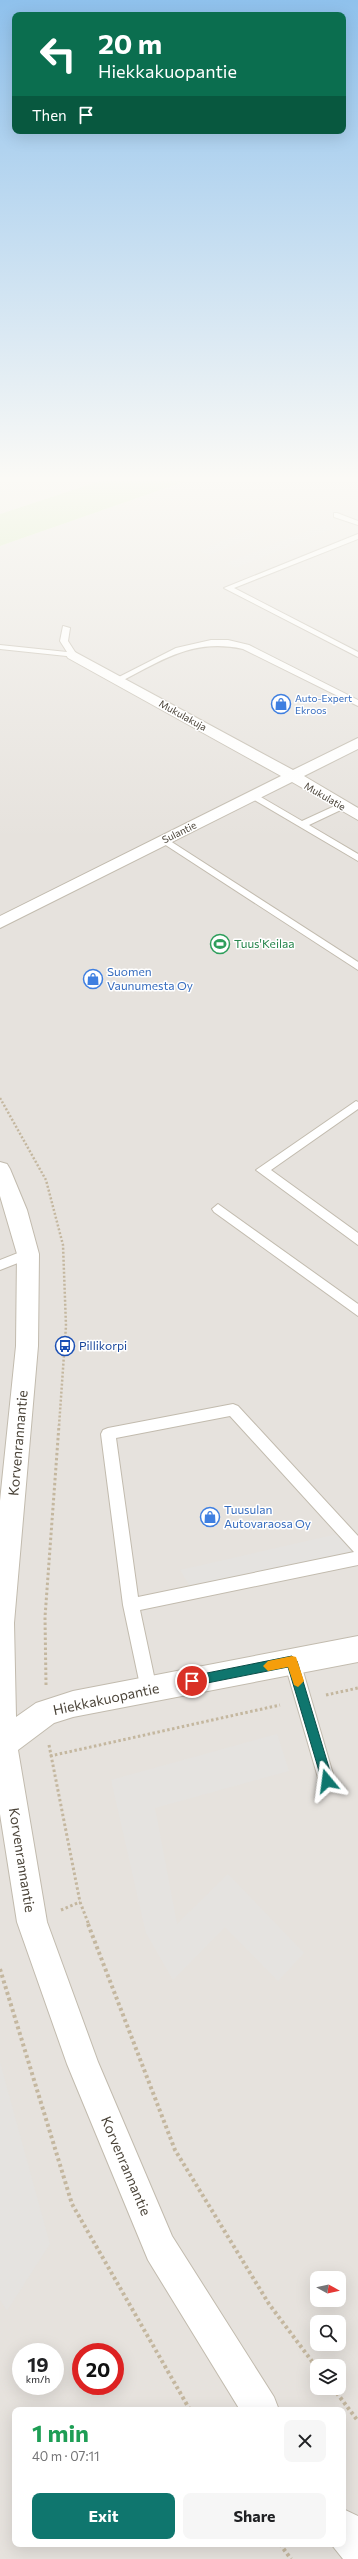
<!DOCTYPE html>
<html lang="en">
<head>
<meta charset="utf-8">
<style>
  body { margin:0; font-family:Commissioner,sans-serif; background:#f6f6f6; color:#202124; height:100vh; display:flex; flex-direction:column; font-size:15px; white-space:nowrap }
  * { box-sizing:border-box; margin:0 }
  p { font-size:13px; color:#757577 }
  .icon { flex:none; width:22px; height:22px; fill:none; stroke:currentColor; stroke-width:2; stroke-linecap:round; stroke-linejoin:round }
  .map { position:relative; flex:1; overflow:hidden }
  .sheet { position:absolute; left:12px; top:2407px; width:334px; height:140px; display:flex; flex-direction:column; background:#fff; border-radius:8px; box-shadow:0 4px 16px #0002 }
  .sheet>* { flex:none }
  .banner { position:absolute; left:12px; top:12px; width:334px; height:122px; border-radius:8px; box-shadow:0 4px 16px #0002; background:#0b6e4f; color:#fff; overflow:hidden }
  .needle { width:26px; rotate:98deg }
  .controls { position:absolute; left:310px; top:2271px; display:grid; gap:8px }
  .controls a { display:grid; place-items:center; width:36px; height:36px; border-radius:8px; background:#fff; box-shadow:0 4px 16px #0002; font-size:20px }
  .speed { position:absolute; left:12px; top:2343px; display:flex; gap:8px; font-size:20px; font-weight:700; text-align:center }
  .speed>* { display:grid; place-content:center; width:52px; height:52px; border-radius:50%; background:#fff; box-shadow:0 4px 16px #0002; line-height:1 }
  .speed small { font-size:10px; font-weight:400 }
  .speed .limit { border:6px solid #d22; background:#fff; color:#111 }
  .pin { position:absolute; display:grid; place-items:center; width:34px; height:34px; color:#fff; margin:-17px; border:2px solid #fff; border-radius:50%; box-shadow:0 1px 4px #0007 }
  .me { position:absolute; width:44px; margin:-22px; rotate:344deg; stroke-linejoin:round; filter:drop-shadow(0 0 3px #0008) }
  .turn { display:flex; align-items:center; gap:14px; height:84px; padding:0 20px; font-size:18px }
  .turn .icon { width:52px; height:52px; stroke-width:2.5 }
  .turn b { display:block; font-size:28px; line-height:34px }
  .then { display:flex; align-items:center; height:38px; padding:0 20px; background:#0003; gap:8px; font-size:15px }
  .round { display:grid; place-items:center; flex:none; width:42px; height:42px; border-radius:8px; background:#f6f6f6 }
  .overview { display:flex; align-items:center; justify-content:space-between; height:68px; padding:0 20px }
  h1 { font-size:24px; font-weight:700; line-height:30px; color:#1e9e55 }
  .button { display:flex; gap:8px; margin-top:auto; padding:8px 20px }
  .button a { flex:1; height:46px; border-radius:8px; background:#0f766e; color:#fff; font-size:16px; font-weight:700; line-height:46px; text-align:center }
  .button a+a { background:#f6f6f6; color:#202124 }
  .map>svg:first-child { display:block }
  .residential { fill:#eae5da }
  .industrial { fill:#e6e2dd; fill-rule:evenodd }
  .green { fill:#d2eab5 }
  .parking { fill:#e5e3e0 }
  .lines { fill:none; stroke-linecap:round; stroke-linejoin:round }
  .lane-casing { stroke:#c2bbae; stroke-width:2 }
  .street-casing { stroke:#c2bbae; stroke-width:2 }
  .path-far2 { stroke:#c4b79f; stroke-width:2.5; stroke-dasharray:2 2; stroke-linecap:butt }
  .path-far1 { stroke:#c4b79f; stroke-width:3; stroke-dasharray:2.5 2.5; stroke-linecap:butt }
  .path { stroke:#c4b79f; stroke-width:4; stroke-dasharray:3 3; stroke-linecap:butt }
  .lane { fill:#fff; fill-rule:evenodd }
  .street { fill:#fff; fill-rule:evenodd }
  .route { fill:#0f766e; stroke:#0a4d48 }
  .slow { fill:#f59e0b }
  .labels { text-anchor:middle; stroke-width:3; stroke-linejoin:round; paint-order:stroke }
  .far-shop-label { font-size:10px; fill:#366cbe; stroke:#fff; text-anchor:start }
  .far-street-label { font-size:10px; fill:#4b4439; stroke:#fff }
  .leisure-label { font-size:12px; fill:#27864d; stroke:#fff; text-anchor:start }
  .shop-label { font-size:12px; fill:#366cbe; stroke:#fff; text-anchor:start }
  .transit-label { font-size:12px; fill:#164399; stroke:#fff; text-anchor:start }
  .near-street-label { font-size:14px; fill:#4b4439; stroke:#fff }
</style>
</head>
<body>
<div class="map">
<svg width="358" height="2559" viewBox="0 0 358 2559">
  <rect width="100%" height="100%" fill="#f6f3ec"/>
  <path class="residential" d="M0 481H100L0 514Z"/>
  <path class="industrial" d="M186 481H358V2559H0V546ZM317 2278H339V2300H317ZM317 2322H339V2344H317ZM21 2352H55V2386H21ZM81 2352H115V2386H81ZM317 2366H339V2388H317ZM15 2410H343V2544H15Z"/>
  <path class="green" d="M100 481H186L0 546V514Z"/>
  <g class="parking">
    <path d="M325 524 334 528 236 568 226 563Z"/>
    <path d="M249 530 259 535 209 555 199 551Z"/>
    <path d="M342 1533 358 1555 192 1590 180 1570Z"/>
    <path d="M277 1734 289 1771 155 1808 177 1924 228 1874 304 1953 278 1981 225 1927 173 1980 146 1933 111 1780Z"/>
    <path d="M0 2062 50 2244 7 2311 0 2300Z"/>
  </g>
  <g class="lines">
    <g class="lane-casing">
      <g id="lane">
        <path d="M337 513 358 521V525L334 517V513Z"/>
        <path d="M358 534V539L234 588 358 652V657L224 588Z"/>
        <path d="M63 626 70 628 68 641 77 655 76 657 0 649V645L67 652 60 641Z"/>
        <path d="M211 640H228L249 645 358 700V706L243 649C194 638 162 660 120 682L113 680 176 648Z"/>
        <path d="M254 793 302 821 339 804H345V808L309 825 358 854V861L251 798V794Z"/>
        <path d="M164 837 358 962V970L161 842V838Z"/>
        <path d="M356 1101 358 1102V1109L271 1170 358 1233V1245L256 1170Z"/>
        <path d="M218 1204 358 1304V1316L214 1212 212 1209Z"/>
        <path d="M28 1249 34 1254 33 1257 0 1270V1260Z"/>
        <path d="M233 1404 238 1406 358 1536V1565L140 1610 157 1690 155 1695 149 1698 143 1695 141 1690 123 1605 101 1434 103 1430 108 1428ZM230 1416 354 1552 138 1597 116 1438Z"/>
        <path d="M292 1654 298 1656 300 1661 335 1781 333 1787 327 1789 321 1787 319 1781 284 1661 286 1656Z"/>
      </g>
    </g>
    <g class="street-casing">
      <g id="street">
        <path d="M73 651 293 770 358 738V749L304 776 358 808V820L292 782 0 928V916L281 776 68 658 66 655 68 652Z"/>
        <path d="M0 1162 7 1164 10 1169 27 1210 39 1254 38 1346 14 1623 16 1717 36 1703 73 1691 358 1636V1662L73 1717 54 1723 18 1750 47 1922 98 2062 172 2236 274 2397 279 2410H240L148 2260 67 2064 17 1922 0 1814V1501L16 1346 17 1254 0 1196Z"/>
        <path d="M343 2509 358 2516V2559H343L331 2544H343Z"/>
      </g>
    </g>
    <path class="path-far2" d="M0 1098 46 1180 63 1245 66 1326 59 1426"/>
    <g class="path-far1">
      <path d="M46 1685 45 1617 59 1425"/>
      <path d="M326 1695 358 1688"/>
      <path d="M49 1745 80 1902 89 1925"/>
      <path d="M50 1756 280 1705"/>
      <path d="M61 1910 80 1902"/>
    </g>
    <g class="path">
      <path d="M88 1924 175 2150 269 2304 317 2368"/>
      <path d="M0 1969 72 2204 190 2410"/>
      <path d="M333 2388 358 2421"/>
      <path d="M280 2544 291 2559"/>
    </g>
    <use href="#lane" class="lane"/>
    <use href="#street" class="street"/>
  </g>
  <linearGradient id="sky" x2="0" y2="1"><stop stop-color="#8fc1ec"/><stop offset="0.57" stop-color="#fbfaf6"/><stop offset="1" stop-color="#fbfaf6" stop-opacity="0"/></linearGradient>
  <rect width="358" height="839" fill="url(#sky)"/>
  <path class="route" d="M292 1656 297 1661 333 1781 327 1787 322 1781 288 1667 192 1686 186 1681 192 1676Z"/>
  <path class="slow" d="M292 1656 296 1657 304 1681 298 1687 294 1685 288 1667 268 1671 263 1666 268 1661Z"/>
  <defs>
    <g id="shop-ring" transform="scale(1)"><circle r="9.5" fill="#fff" stroke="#3f7fe0" stroke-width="1.5"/><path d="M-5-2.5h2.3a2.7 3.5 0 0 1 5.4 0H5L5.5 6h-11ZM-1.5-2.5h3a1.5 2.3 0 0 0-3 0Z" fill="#3f7fe0"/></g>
    <g id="stadium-ring" transform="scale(1)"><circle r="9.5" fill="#fff" stroke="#2e9e5b" stroke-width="1.5"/><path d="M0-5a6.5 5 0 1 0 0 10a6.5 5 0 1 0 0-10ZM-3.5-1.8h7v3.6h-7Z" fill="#2e9e5b"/></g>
    <g id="bus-ring" transform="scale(1)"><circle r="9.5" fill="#fff" stroke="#1a4fb4" stroke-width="1.5"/><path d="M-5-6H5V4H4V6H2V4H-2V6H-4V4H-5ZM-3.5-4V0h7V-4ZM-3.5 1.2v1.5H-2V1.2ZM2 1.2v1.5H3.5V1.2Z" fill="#1a4fb4"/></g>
  </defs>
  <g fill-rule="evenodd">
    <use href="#shop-ring" x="281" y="704"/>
    <use href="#stadium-ring" x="220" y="944"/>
    <use href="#shop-ring" x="93" y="979"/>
    <use href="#bus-ring" x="65" y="1346"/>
    <use href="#shop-ring" x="210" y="1517"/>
  </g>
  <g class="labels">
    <g class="far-shop-label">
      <text x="295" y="702">Auto-Expert<tspan x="295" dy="12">Ekroos</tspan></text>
    </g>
    <g class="far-street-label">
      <text transform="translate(183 715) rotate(29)" y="4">Mukulakuja</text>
      <text transform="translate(325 796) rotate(30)" y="4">Mukulatie</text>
      <text transform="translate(179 832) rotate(-26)" y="4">Sulantie</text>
    </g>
    <g class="leisure-label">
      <text x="234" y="948">Tuus'Keilaa</text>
    </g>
    <g class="shop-label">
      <text x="107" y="976">Suomen<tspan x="107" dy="14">Vaunumesta Oy</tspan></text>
      <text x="224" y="1514">Tuusulan<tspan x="224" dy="14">Autovaraosa Oy</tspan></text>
    </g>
    <g class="transit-label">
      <text x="79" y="1350">Pillikorpi</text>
    </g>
    <g class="near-street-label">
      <text transform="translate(18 1443) rotate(-85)" y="5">Korvenrannantie</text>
      <text transform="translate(106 1699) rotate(-12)" y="5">Hiekkakuopantie</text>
      <text transform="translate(22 1860) rotate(81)" y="5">Korvenrannantie</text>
      <text transform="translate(126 2166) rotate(67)" y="5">Korvenrannantie</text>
    </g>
  </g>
</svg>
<div class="controls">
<a><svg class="needle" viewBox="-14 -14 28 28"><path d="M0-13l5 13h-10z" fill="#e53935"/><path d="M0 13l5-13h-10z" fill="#757577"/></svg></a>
<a><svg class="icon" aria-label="search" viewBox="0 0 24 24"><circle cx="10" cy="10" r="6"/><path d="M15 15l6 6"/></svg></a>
<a><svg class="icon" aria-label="layers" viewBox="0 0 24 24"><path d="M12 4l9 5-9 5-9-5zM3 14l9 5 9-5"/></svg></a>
</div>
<div class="speed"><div>19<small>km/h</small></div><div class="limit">20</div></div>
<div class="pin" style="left:192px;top:1681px;background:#d93025"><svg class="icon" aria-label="arrive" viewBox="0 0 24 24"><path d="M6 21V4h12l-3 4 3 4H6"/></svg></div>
<svg class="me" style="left:327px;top:1781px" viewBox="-20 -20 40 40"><path d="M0-17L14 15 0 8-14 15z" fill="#0f766e" stroke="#fff" stroke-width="4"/></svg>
<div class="banner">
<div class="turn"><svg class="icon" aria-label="left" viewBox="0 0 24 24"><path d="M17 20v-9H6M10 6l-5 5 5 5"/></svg><div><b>20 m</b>Hiekkakuopantie</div></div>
<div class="then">Then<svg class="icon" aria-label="arrive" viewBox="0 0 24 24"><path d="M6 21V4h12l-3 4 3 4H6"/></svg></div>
</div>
<section class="sheet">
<div class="overview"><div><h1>1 min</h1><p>40 m · 07:11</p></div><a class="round"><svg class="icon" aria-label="close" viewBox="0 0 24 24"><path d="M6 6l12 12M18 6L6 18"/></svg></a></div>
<div class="button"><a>Exit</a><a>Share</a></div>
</section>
</div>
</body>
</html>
